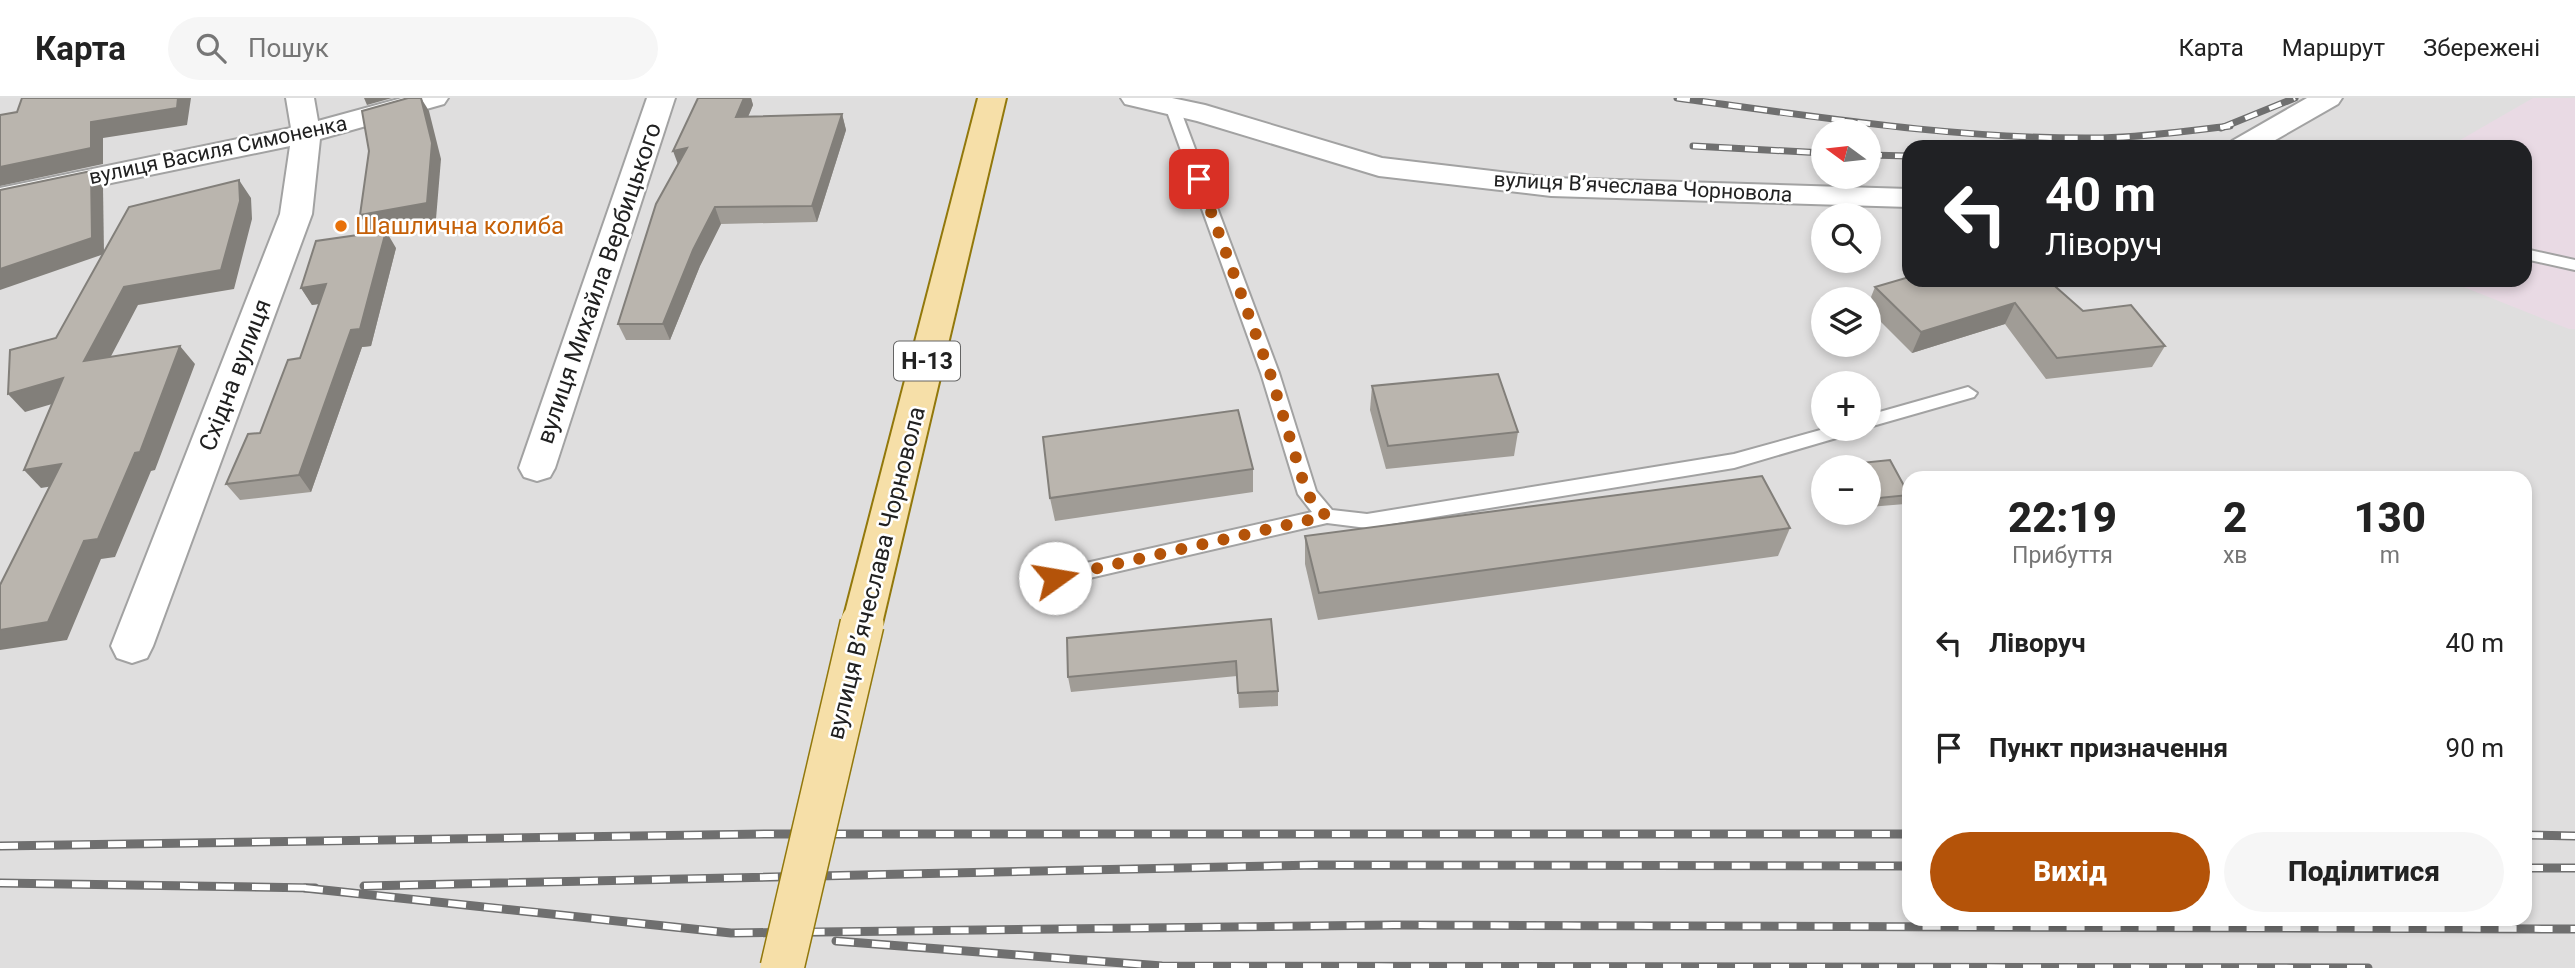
<!DOCTYPE html>
<html lang="uk">
<head>
<meta charset="utf-8">
<style>
  body { margin:0; font-family:Roboto,sans-serif; background:#f6f6f6; color:#222; height:100vh; display:flex; flex-direction:column; font-size:26px; white-space:nowrap }
  * { box-sizing:border-box; margin:0 }
  p { font-size:23px; color:#767676 }
  .icon { flex:none; width:38px; height:38px; fill:none; stroke:currentColor; stroke-width:2; stroke-linecap:round; stroke-linejoin:round }
  .map { position:relative; flex:1; overflow:hidden }
  .sheet { position:absolute; left:1902px; top:373px; width:630px; height:455px; display:flex; flex-direction:column; background:#fff; border-radius:21px; box-shadow:0 4px 10px #0003 }
  .sheet>* { flex:none }
  .hud { position:absolute; left:1902px; top:42px; width:630px; height:147px; border-radius:21px; box-shadow:0 4px 10px #0003; background:#202124; color:#fff; overflow:hidden }
  .needle { width:46px; rotate:285deg }
  .tools { position:absolute; left:1811px; top:21px; display:grid; gap:14px }
  .tools a { display:grid; place-items:center; width:70px; height:70px; border-radius:50%; background:#fff; box-shadow:0 4px 10px #0003; font-size:35px }
  .pin { position:absolute; display:grid; place-items:center; width:60px; height:60px; color:#fff; margin:-30px; border-radius:14px; box-shadow:0 4px 10px #0006 }
  .me { position:absolute; width:77px; margin:-38px; rotate:77deg; stroke-linejoin:round; filter:drop-shadow(0 0 5px #0008) }
  .turn { display:flex; align-items:center; gap:24px; height:147px; padding:0 28px; font-size:32px }
  .turn .icon { width:91px; height:91px; stroke-width:2.5 }
  .turn b { display:block; font-size:49px; line-height:60px }
  .eta { display:flex; justify-content:space-evenly; align-items:center; height:119px; text-align:center }
  .eta b { font-size:42px; font-weight:800; line-height:49px }
  .button { display:flex; gap:14px; margin-top:auto; padding:14px 28px }
  .button a { flex:1; height:80px; border-radius:42px; background:#b45309; color:#fff; font-size:28px; font-weight:800; line-height:80px; text-align:center }
  .button a+a { background:#f6f6f6; color:#222 }
  ul { padding:0; list-style:none }
  li { display:flex; align-items:center; gap:21px; height:105px; padding:0 28px }
  li div { flex:1 }
  li b { display:block; font-size:26px }
  li em { font-style:normal }
  header { display:flex; align-items:center; gap:42px; box-sizing:border-box; height:98px; padding:0 35px; background:#fff; border-bottom:2px solid #e0e0e0 }
  header strong { font-size:33px }
  nav { display:flex; gap:38px; margin-inline-start:auto; font-size:24px }
  .search { width:490px; height:63px; background:#f6f6f6; display:flex; align-items:center; gap:18px; box-sizing:border-box; padding:0 24px; border-radius:38px; color:#767676; font-size:26px }
  .map>svg:first-child { display:block }
  .residential { fill:#dfdede; fill-rule:evenodd }
  .industrial { fill:#e9dae4 }
  .lines { fill:none; stroke-linecap:round; stroke-linejoin:round }
  .lane-casing { stroke:#a2a2a2; stroke-width:4 }
  .street-casing { stroke:#a2a2a2; stroke-width:4 }
  .primary-casing { stroke:#92780b; stroke-width:4 }
  .lane { fill:#fff; fill-rule:evenodd }
  .street { fill:#fff; fill-rule:evenodd }
  .primary { fill:#f6dfa8; fill-rule:evenodd }
  .rail-far1-casing { stroke:#6f6f6f; stroke-width:7 }
  .rail-casing { stroke:#6f6f6f; stroke-width:9 }
  .rail-far1 { stroke:#fff; stroke-width:4.5; stroke-dasharray:13; stroke-linecap:butt }
  .rail { stroke:#fff; stroke-width:6; stroke-dasharray:18; stroke-linecap:butt }
  .primary-bridge-casing { stroke:#92780b; stroke-width:46; stroke-linecap:butt }
  .primary-bridge { stroke:#f6dfa8; stroke-width:43 }
  .wall { fill:#a09c96 }
  .shaded-wall { fill:#827f7a }
  .building { fill:#bab5ae; stroke:#827f7a; stroke-width:2 }
  .route { stroke:#b45309; stroke-width:12; stroke-dasharray:0 21.6 }
  .food-dot { fill:#e8710a; stroke:#fff; stroke-width:2.5 }
  .labels { text-anchor:middle; stroke-width:5; stroke-linejoin:round; paint-order:stroke }
  .far-street-label { font-size:21px; fill:#212121; stroke:#fff }
  .shield { fill:#fff; stroke:#646464; stroke-width:2 }
  .shield-label { font-size:23px; font-weight:bold; fill:#212121 }
  .food-label { font-size:24px; fill:#c56008; stroke:#fff; text-anchor:start }
  .street-label { font-size:24px; fill:#212121; stroke:#fff }
</style>
</head>
<body>
<header>
<strong>Карта</strong>
<div class="search"><svg class="icon" aria-label="search" viewBox="0 0 24 24"><circle cx="10" cy="10" r="6"/><path d="M15 15l6 6"/></svg>Пошук</div>
<nav><a>Карта</a><a>Маршрут</a><a>Збережені</a></nav>
</header>
<div class="map">
<svg width="2575" height="870" viewBox="0 0 2575 870">
  <rect width="100%" height="100%" fill="#f0efe8"/>
  <path class="residential" d="M0 0H2575V870H0ZM1824 33H1869V79H1824ZM1909 49H2525V182H1909ZM1824 117H1869V163H1824ZM1824 201H1869V247H1824ZM1824 285H1869V331H1824ZM1824 369H1869V415H1824ZM1909 380H2525V821H1909Z"/>
  <path class="industrial" d="M2533 0H2575V231H2569L2446 182H2525V49H2448Z"/>
  <g class="lines">
    <g class="lane-casing">
      <g id="lane">
        <path d="M1172 4 1179 8 1279 275 1316 393 1332 412 1367 416 1734 356 1824 331H1853L1850 336 1734 370 1367 430 1327 425 1055 488 1048 485 1045 480 1048 475 1055 472 1312 414 1298 396 1261 275 1165 8Z"/>
        <path d="M2525 151 2575 162V172L2525 161Z"/>
        <path d="M1968 289 1977 295 1974 299 1869 329V317Z"/>
      </g>
    </g>
    <g class="street-casing">
      <g id="street">
        <path d="M286 0H314L318 23 402 0H448L444 6 320 41 312 116 153 548 147 560 132 565 117 560 111 548 280 116 290 48 0 108V90L291 30Z"/>
        <path d="M647 0H675L555 370 550 379 537 383 524 379 519 370Z"/>
        <path d="M1121 0H1172L1205 7 1382 60 1551 80 1909 91V109L1551 98 1379 78 1197 23 1125 6Z"/>
        <path d="M2307 0H2342L2338 6 2263 49H2227L2232 43Z"/>
      </g>
    </g>
    <g class="primary-casing">
      <path id="primary" d="M978 0H1006L882 526 876 537 862 542 848 537 842 526Z"/>
    </g>
    <use href="#lane" class="lane"/>
    <use href="#street" class="street"/>
    <use href="#primary" class="primary"/>
    <g class="rail-far1-casing">
      <g id="rail-far1">
        <path d="M1677 0C1818 19 1960 42 2102 40 2145 39 2188 33 2230 28"/>
        <path d="M2221 30 2295 0"/>
        <path d="M1693 48 1824 55"/>
        <path d="M1869 57 1909 58"/>
      </g>
    </g>
    <g class="rail-casing">
      <g id="rail">
        <path d="M2525 737 2575 738"/>
        <path d="M0 748 766 736H1909"/>
        <path d="M2525 770H2575"/>
        <path d="M0 785 315 790"/>
        <path d="M364 788 1316 767 1909 768"/>
        <path d="M305 790 731 835 1393 827 2575 831"/>
        <path d="M836 843 1162 868 2368 870"/>
      </g>
    </g>
    <use href="#rail-far1" class="rail-far1"/>
    <use href="#rail" class="rail"/>
    <g class="primary-bridge-casing">
      <path id="primary-bridge" d="M782 870 862 526"/>
    </g>
    <use href="#primary-bridge" class="primary-bridge"/>
  </g>
  <g class="wall">
    <path d="M698 0H751L753 7 748 19 842 16 846 32 817 124 721 126 700 168 670 242H626L618 226 678 67Z"/>
    <path d="M396 150 371 248 362 249 311 394 240 402 226 386 260 335 300 260 319 206 312 207 301 190Z"/>
    <path d="M1875 189 2083 213 2165 248 2152 269 2046 281 2005 226 1912 255 1869 212V204Z"/>
    <path d="M1372 288 1518 334 1514 358 1386 371 1370 312Z"/>
    <path d="M1890 362 1909 398 1905 406 1869 409V369H1840L1841 367Z"/>
    <path d="M1253 371V394L1055 423 1050 400Z"/>
    <path d="M1790 430 1778 458 1318 522 1305 466V438Z"/>
    <path d="M1271 521 1278 593V608L1239 610 1237 578 1071 594 1068 579Z"/>
  </g>
  <g class="shaded-wall">
    <path d="M178 0H191L187 27 103 40V66L0 88V69L91 24Z"/>
    <path d="M364 0H392L367 7Z"/>
    <path d="M421 0 429 13 441 61 436 121 370 134 360 117Z"/>
    <path d="M744 0H751L753 7 741 35 736 19Z"/>
    <path d="M842 16 846 32 817 124 812 108Z"/>
    <path d="M687 50 679 69 673 53Z"/>
    <path d="M91 73 103 89 104 156 0 192V171Z"/>
    <path d="M239 82 251 100 252 121 234 191 138 207 99 281 84 263 124 189Z"/>
    <path d="M715 109 721 126 700 168 670 242 663 226 693 152Z"/>
    <path d="M386 133 396 150 371 248 362 249 311 394 299 377Z"/>
    <path d="M326 186 337 203 312 207 301 190Z"/>
    <path d="M2015 205 2005 226 1912 255 1921 234Z"/>
    <path d="M180 248 195 266 155 372 151 373 115 459 101 461 67 542 0 552V532L84 443Z"/>
    <path d="M63 280 79 298 25 314 8 296Z"/>
    <path d="M61 366 78 384 41 390 24 372Z"/>
  </g>
  <g class="building">
    <path d="M22 0H178L177 10 91 24V50L0 69V17L17 14Z"/>
    <path d="M408 0H421L432 45 427 105 360 117 369 53 362 13Z"/>
    <path d="M698 0H744L736 19 842 16 812 108 715 109 693 152 663 226H618L656 106 687 50 673 53Z"/>
    <path d="M91 73 92 140 0 171V92Z"/>
    <path d="M239 82 240 103 221 172 124 189 84 263 180 248 140 354 135 355 98 441 84 443 48 524 0 532V487L61 366 24 372 63 280 8 296 10 252 56 240 129 109Z"/>
    <path d="M386 133 360 231 351 232 299 377 226 386 248 336 260 335 288 262 300 260 326 186 301 190 316 143Z"/>
    <path d="M1909 179V182H2048L2083 213 2131 207 2165 248 2057 260 2015 205 1921 234 1875 189Z"/>
    <path d="M1498 276 1518 334 1388 348 1372 288Z"/>
    <path d="M1238 312 1253 371 1050 400 1043 339Z"/>
    <path d="M1890 362 1909 397 1869 401V369H1842L1841 367Z"/>
    <path d="M1762 378 1790 430 1319 495 1305 438Z"/>
    <path d="M1271 521 1278 593 1238 595 1236 563 1068 579 1067 540Z"/>
  </g>
  <g class="lines">
    <path class="route" d="M1055 480 1326 418 1307 396 1270 275 1199 81"/>
  </g>
  <circle class="food-dot" cx="341" cy="128" r="7"/>
  <g class="labels">
    <g class="far-street-label">
      <text transform="translate(218 52) rotate(-12)" y="7">вулиця Василя Симоненка</text>
      <text transform="translate(1643 89) rotate(3)" y="7">вулиця Вʼячеслава Чорновола</text>
    </g>
    <rect class="shield" x="894" y="243.5" width="66" height="39" rx="5"/>
    <g class="shield-label">
      <text x="927" y="271">Н-13</text>
    </g>
    <g class="food-label">
      <text x="355" y="136">Шашлична колиба</text>
    </g>
    <g class="street-label">
      <text transform="translate(599 185) rotate(-71)" y="8">вулиця Михайла Вербицького</text>
      <text transform="translate(235 277) rotate(-69)" y="8">Східна вулиця</text>
      <text transform="translate(876 475) rotate(-76)" y="8">вулиця Вʼячеслава Чорновола</text>
    </g>
  </g>
</svg>
<div class="tools">
<a><svg class="needle" viewBox="-14 -14 28 28"><path d="M0-13l5 13h-10z" fill="#e53935"/><path d="M0 13l5-13h-10z" fill="#767676"/></svg></a>
<a><svg class="icon" aria-label="search" viewBox="0 0 24 24"><circle cx="10" cy="10" r="6"/><path d="M15 15l6 6"/></svg></a>
<a><svg class="icon" aria-label="layers" viewBox="0 0 24 24"><path d="M12 4l9 5-9 5-9-5zM3 14l9 5 9-5"/></svg></a>
<a>+</a>
<a>−</a>
</div>
<div class="pin" style="left:1199px;top:81px;background:#d93025"><svg class="icon" aria-label="arrive" viewBox="0 0 24 24"><path d="M6 21V4h12l-3 4 3 4H6"/></svg></div>
<svg class="me" style="left:1055px;top:480px" viewBox="-20 -20 40 40"><circle r="19" fill="#fff"/><path d="M0-13L10 11 0 6-10 11z" fill="#b45309"/></svg>
<div class="hud">
<div class="turn"><svg class="icon" aria-label="left" viewBox="0 0 24 24"><path d="M17 20v-9H6M10 6l-5 5 5 5"/></svg><div><b>40 m</b>Ліворуч</div></div>
</div>
<section class="sheet">
<div class="eta">
<div><b>22:19</b><p>Прибуття</p></div>
<div><b>2</b><p>хв</p></div>
<div><b>130</b><p>m</p></div>
</div>
<ul>
<li><svg class="icon" aria-label="left" viewBox="0 0 24 24"><path d="M17 20v-9H6M10 6l-5 5 5 5"/></svg><div><b>Ліворуч</b></div><em>40 m</em></li>
<li><svg class="icon" aria-label="arrive" viewBox="0 0 24 24"><path d="M6 21V4h12l-3 4 3 4H6"/></svg><div><b>Пункт призначення</b></div><em>90 m</em></li>
</ul>
<div class="button"><a>Вихід</a><a>Поділитися</a></div>
</section>
</div>
</body>
</html>
